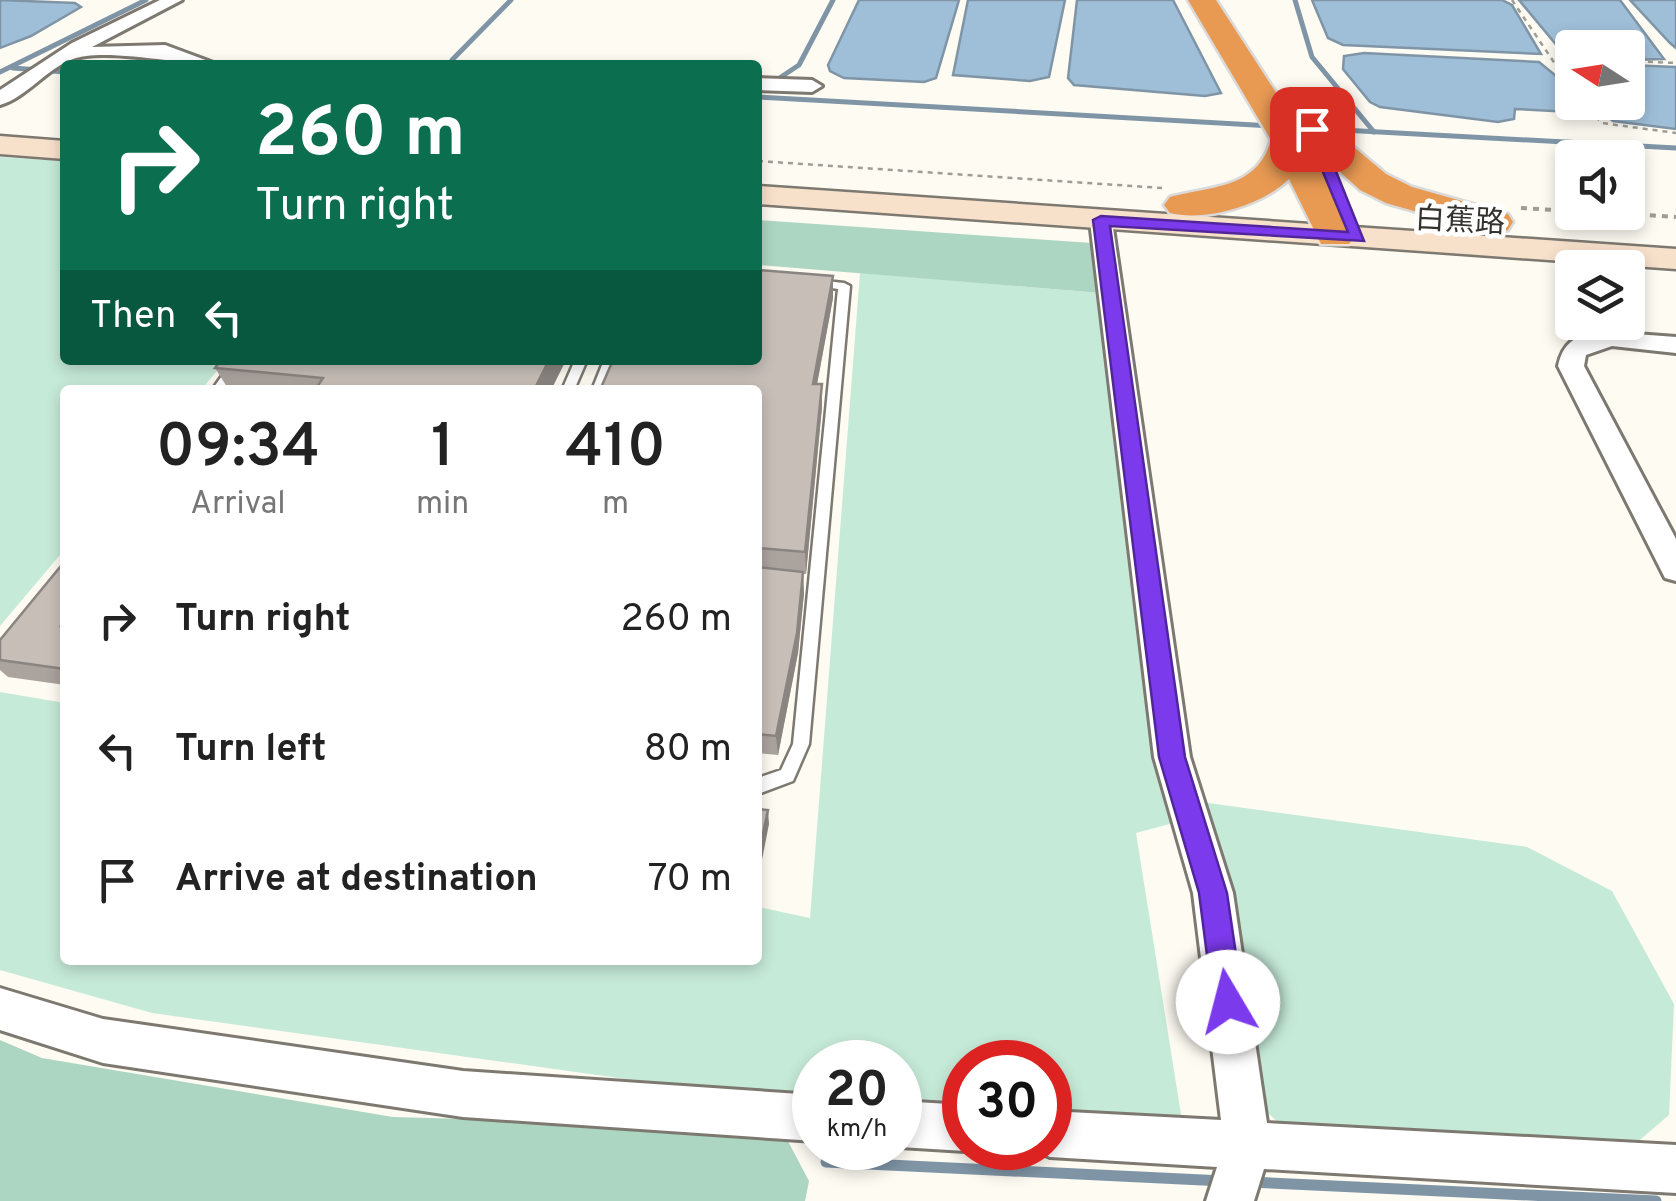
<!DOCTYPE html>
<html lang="en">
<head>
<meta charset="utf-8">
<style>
  body { margin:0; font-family:Overpass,"Noto Sans SC",sans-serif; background:#f2f2f2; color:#222; height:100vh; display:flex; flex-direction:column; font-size:38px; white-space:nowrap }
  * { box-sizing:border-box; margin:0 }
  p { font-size:32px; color:#767676 }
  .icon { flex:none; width:55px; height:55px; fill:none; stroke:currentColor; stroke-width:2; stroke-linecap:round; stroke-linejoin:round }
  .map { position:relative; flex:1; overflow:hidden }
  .drawer { position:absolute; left:60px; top:385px; width:702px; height:580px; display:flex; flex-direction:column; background:#fff; border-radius:10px; box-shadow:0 5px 15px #0003 }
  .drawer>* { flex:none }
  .hud { position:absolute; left:60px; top:60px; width:702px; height:305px; border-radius:10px; box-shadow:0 5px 15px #0003; background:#0b6e4f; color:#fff; overflow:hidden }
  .needle { width:65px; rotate:282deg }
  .controls { position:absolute; left:1555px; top:30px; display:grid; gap:20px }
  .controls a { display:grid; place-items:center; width:90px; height:90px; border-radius:10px; background:#fff; box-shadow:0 5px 15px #0003; font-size:50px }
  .speed { position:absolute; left:792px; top:1040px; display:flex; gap:20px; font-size:50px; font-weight:700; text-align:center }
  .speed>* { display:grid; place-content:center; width:130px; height:130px; border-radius:50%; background:#fff; box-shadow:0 5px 15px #0003; line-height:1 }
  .speed small { font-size:25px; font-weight:400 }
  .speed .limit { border:15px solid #d22; background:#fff; color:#111 }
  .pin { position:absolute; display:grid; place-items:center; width:85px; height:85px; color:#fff; margin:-42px; border-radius:20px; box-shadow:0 5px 15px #0006 }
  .me { position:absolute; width:110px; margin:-55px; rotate:352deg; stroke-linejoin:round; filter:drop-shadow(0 0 8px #0008) }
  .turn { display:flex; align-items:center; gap:35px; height:210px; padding:0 30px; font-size:45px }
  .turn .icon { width:130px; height:130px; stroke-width:2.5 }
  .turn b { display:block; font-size:70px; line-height:85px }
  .then { display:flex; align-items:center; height:95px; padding:0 30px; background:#0003; gap:20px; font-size:38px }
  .eta { display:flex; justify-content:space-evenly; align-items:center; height:170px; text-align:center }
  .eta b { font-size:60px; font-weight:600; line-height:70px }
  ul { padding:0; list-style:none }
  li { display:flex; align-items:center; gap:30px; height:130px; padding:0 30px }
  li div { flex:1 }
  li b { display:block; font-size:38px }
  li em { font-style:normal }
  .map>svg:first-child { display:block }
  .green { fill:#c6ead8 }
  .forest { fill:#add6c2 }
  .water { fill:#9fbfd9; stroke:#7f95a6; stroke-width:2.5 }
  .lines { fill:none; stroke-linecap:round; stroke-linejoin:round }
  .stream-far1 { stroke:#7f95a6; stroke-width:5 }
  .stream { stroke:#7f95a6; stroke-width:11 }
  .lane-casing { stroke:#7d7971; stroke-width:5 }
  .street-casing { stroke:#7d7971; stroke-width:6 }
  .secondary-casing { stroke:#7d7971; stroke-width:5 }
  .highway-casing { stroke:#dadada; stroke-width:5 }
  .path-far1 { stroke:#9e9c96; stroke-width:2.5; stroke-dasharray:5 5; stroke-linecap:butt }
  .path { stroke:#9e9c96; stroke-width:4; stroke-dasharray:6 6; stroke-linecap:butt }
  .lane { fill:#fff; fill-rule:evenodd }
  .street { fill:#fff; fill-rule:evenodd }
  .secondary { fill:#f8e1cb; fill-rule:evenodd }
  .highway { fill:#e89a53; fill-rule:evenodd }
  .wall { fill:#aba39e }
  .shaded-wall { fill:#8b8581 }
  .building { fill:#c7beb8; stroke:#8b8581; stroke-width:2.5 }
  .route { fill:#7c3aed; stroke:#51269a; stroke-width:2.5 }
  .labels { text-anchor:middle; stroke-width:9; stroke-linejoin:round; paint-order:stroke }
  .far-street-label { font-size:30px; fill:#34322f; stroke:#fff }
</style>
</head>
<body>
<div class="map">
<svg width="1676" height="1201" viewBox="0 0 1676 1201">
  <rect width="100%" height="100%" fill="#fefbf3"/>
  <g class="green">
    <path d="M0 157 65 161V360H226L201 390H65V549L0 626Z"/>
    <path d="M860 273 1101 293 1177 822 1136 833 1184 1133 1050 1120V1062H965V1112L900 1106V1062H815V1098L647 1082 152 1013 0 970V692L65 703V960H758V907L810 918Z"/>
    <path d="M1201 802 1527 847 1612 891 1674 1004 1669 1115 1620 1157 1285 1129 1267 1112 1254 1084Z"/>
  </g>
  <g class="forest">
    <path d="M758 220 1092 243 1101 293 758 265Z"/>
    <path d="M0 1040 42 1058 393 1117 781 1128 809 1181 805 1201H0Z"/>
  </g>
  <g class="water">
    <path d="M0 0 75 3 81 7 31 36 0 48Z"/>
    <path d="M859 0H959L936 78 924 82 844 78 830 71 828 65Z"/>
    <path d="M968 0H1065L1049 77 1030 81 953 75Z"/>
    <path d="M1077 0H1173L1221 93 1205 96 1074 85 1068 78Z"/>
    <path d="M1312 0H1502L1512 5 1541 54 1343 45 1328 38Z"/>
    <path d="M1519 0H1620L1664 59 1628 60V48H1572V56L1563 53Z"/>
    <path d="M1630 0H1676V48L1670 43Z"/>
    <path d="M1364 53 1539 62 1555 75 1576 108 1572 112 1515 109 1514 119 1498 122 1380 107 1370 102 1343 69 1344 56Z"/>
    <path d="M1628 65 1676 67V129L1613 121 1591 103 1628 102Z"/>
  </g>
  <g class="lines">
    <g class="stream-far1">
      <path d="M1295 0 1312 57 1374 132"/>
      <path d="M452 60 511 0"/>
      <path d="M13 68 65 72"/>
      <path d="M0 72 146 0"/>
      <path d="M781 77 799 65 833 0"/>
      <path d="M758 97 1274 126"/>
      <path d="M1324 129 1676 148"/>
    </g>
    <g class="stream">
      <path d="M826 1162 1223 1181"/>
      <path d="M1249 1182 1656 1201"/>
    </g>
    <g class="lane-casing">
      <g id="lane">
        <path d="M816 280 844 283 850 286 809 744 793 781 758 794V778L781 770 793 744 838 289 812 285V281Z"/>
        <path d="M233 360H245L224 390H212Z"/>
        <path d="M575 360H587L574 390H562Z"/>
        <path d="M604 360H616L604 390H592Z"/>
      </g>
    </g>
    <g class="street-casing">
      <g id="street">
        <path d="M160 0H182L92 47 165 45 219 65C184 65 103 47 73 59 46 69 27 97 0 105V90L72 43Z"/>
        <path d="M758 78 812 80 822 86 812 92 758 90Z"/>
        <path d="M1101 214 1112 221 1190 757 1233 893 1267 1123 1676 1145V1193L1264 1169 1254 1201H1206L1217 1167 1050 1157 1034 1150 1050 1148V1111L1221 1120 1193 893 1154 757 1090 221Z"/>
        <path d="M1596 331 1676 337V353L1612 346 1586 355 1584 366 1676 539V581L1665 578 1558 366C1563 343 1574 337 1596 331Z"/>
        <path d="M0 988 103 1019 463 1071 815 1095V1141L463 1117 103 1063 0 1030Z"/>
        <path d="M900 1101 965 1105V1148H973L965 1151 900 1147Z"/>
      </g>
    </g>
    <g class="secondary-casing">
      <g id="secondary">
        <path d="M0 136 65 141V159L0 154Z"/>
        <path d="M758 186 1676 249V269L758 204Z"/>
      </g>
    </g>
    <g class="highway-casing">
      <path id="highway" d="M1188 0H1216L1297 125 1312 119 1324 122 1386 174 1412 187 1508 214 1513 222 1508 230 1494 234 1386 203 1360 190 1309 144 1355 236 1349 244H1321L1289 179C1263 205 1206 222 1170 213L1164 205 1170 197C1212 186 1257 189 1271 140Z"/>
    </g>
    <g class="path-far1">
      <path d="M1512 0 1572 89"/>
      <path d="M1567 59H1572"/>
      <path d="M1628 61 1676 63"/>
      <path d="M1582 102 1602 123 1676 133"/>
      <path d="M758 161 1162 188"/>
    </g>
    <g class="path">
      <path d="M1521 208 1572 211"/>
      <path d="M1602 212 1676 217"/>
    </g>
    <use href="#lane" class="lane"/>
    <use href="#street" class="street"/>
    <use href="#secondary" class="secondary"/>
    <use href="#highway" class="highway"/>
  </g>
  <g class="wall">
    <path d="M833 298 817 384H822V407L806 574H803L804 593 798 653 778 755 758 753V390Z"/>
    <path d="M566 360 551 390H229L215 368Z"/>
    <path d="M65 561V685L8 677 0 670V640Z"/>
  </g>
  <g class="shaded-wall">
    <path d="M833 276V298L813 406V384Z"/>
    <path d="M549 360H566L551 390H534Z"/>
    <path d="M822 384V407L806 574 805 552Z"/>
    <path d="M803 572 804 593 798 653 778 755 776 736Z"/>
    <path d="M768 810 769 824 760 870 758 857Z"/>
  </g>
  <g class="building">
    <path d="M758 270 833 276 813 384H822L805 552 758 548V390H600L613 360H758Z"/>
    <path d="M221 360H549L534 390H315L323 378 215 368Z"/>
    <path d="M65 561V622L61 626 65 627V669L0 660V640Z"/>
    <path d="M758 567 803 572 797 633 776 736 758 734Z"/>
    <path d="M758 809 768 810 758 857Z"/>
  </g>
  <path class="route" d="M1312 125 1319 129 1364 241 1110 226 1185 757 1227 893 1243 1002 1238 1013 1228 1017 1217 1013 1213 1002 1199 893 1159 757 1093 220 1101 216 1348 232 1305 129Z"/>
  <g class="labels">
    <g class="far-street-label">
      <text transform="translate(1460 220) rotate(3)" y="10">白蕉路</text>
    </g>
  </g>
</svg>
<div class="controls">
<a><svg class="needle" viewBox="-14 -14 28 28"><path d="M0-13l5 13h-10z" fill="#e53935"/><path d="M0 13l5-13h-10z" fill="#767676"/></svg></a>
<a><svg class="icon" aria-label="sound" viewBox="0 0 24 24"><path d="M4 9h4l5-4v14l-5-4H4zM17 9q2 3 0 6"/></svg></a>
<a><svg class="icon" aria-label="layers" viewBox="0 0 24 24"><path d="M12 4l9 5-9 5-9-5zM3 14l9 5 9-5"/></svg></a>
</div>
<div class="speed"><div>20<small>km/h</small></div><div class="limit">30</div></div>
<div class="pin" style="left:1312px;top:129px;background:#d93025"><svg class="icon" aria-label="arrive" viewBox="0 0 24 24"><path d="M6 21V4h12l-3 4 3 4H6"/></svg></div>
<svg class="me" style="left:1228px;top:1002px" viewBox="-20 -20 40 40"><circle r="19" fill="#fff"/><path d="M0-13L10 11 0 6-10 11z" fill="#7c3aed"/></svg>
<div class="hud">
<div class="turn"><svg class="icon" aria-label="right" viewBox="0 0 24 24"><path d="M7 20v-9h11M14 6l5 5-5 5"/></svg><div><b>260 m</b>Turn right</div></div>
<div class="then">Then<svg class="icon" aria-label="left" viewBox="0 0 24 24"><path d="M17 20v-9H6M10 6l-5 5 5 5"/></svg></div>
</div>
<section class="drawer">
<div class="eta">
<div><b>09:34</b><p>Arrival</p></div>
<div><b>1</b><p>min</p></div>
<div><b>410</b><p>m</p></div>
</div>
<ul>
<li><svg class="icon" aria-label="right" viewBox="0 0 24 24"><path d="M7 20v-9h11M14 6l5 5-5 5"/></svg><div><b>Turn right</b></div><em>260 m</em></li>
<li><svg class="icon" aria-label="left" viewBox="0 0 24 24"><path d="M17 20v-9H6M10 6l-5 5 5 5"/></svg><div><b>Turn left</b></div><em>80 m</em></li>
<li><svg class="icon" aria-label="arrive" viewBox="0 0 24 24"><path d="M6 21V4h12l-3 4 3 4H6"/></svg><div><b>Arrive at destination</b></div><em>70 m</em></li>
</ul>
</section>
</div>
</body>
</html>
